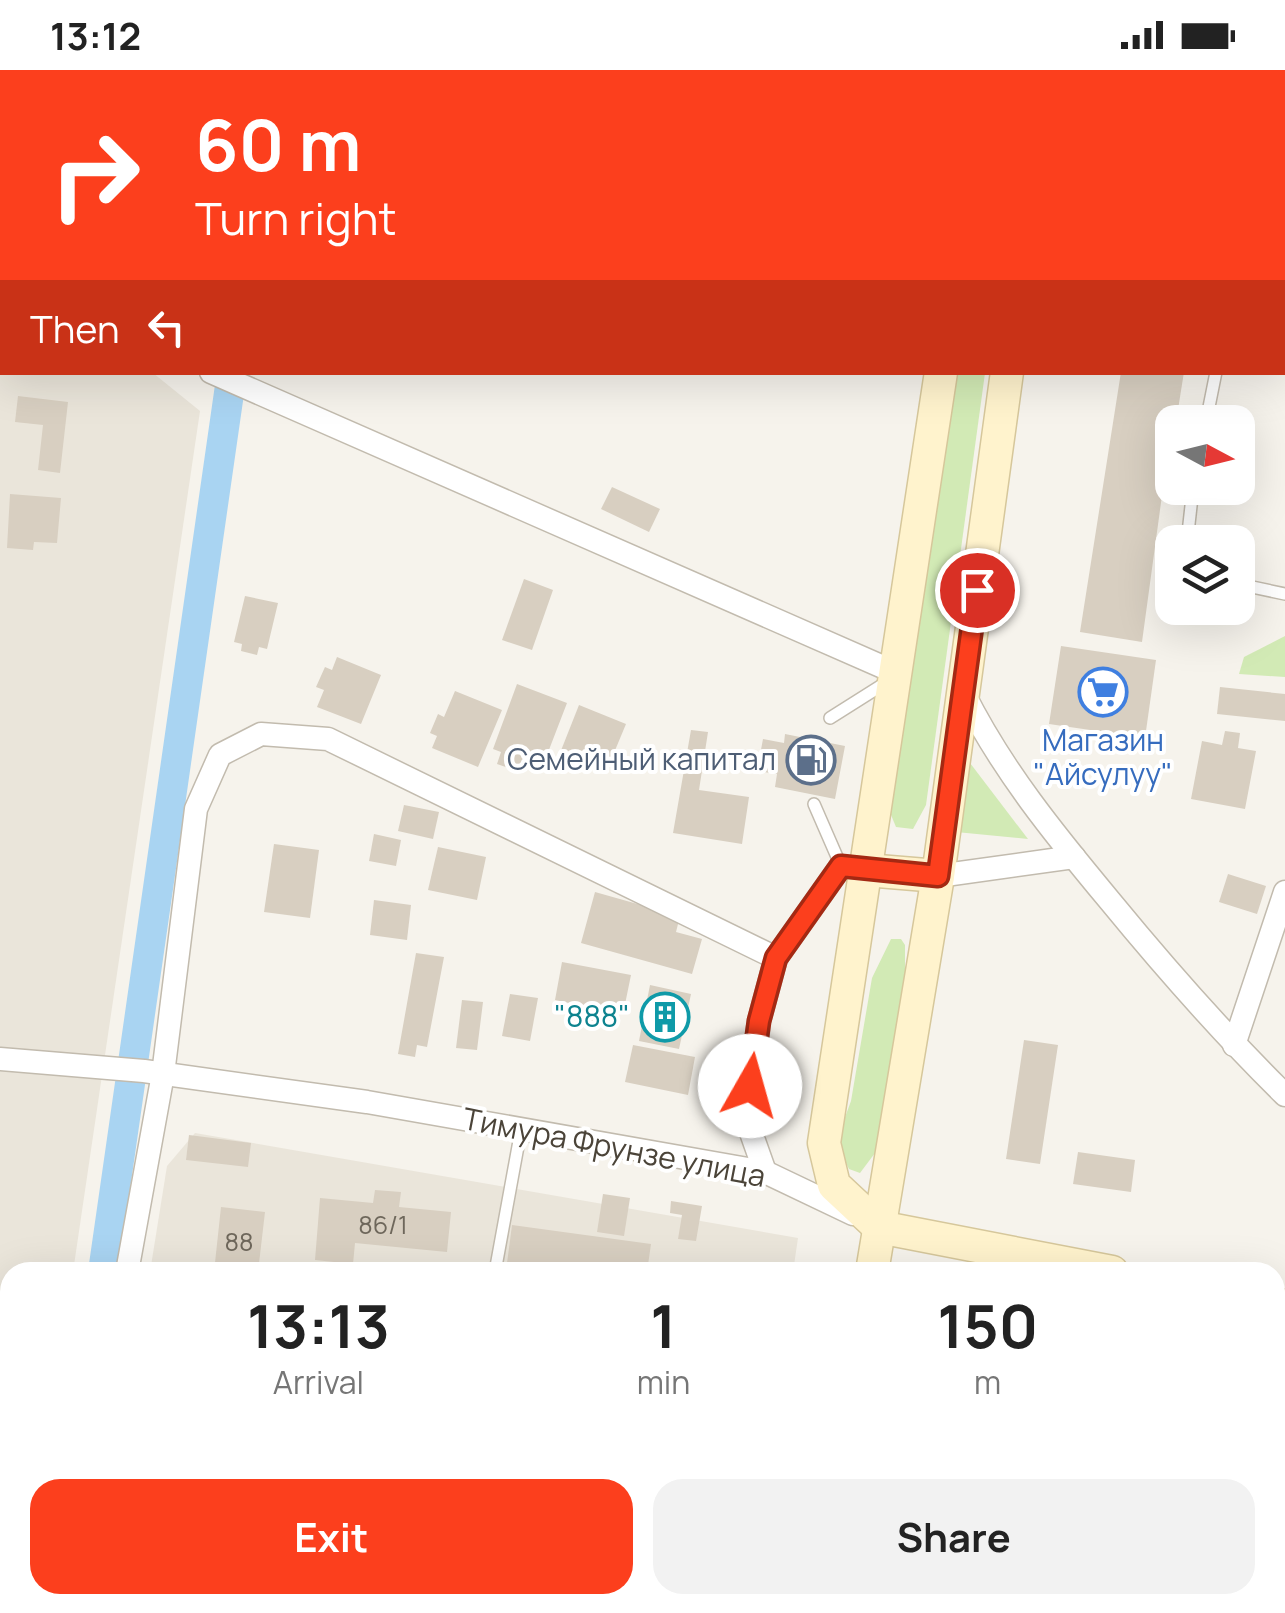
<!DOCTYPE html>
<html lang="en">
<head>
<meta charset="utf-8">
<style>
  body { margin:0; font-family:Manrope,sans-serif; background:#f2f2f2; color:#222; height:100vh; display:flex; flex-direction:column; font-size:38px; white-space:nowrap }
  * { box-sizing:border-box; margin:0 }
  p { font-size:32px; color:#767676 }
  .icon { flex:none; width:55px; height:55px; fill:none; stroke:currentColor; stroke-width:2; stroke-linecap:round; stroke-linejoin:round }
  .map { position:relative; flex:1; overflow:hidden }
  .sheet { position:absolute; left:0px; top:1192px; width:1285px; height:352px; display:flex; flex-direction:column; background:#fff; border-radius:30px 30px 0 0; box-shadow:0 10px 40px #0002 }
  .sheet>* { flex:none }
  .hud { position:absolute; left:0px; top:0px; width:1285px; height:305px; box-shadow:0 10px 40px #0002; background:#fc3f1d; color:#fff; overflow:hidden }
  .needle { width:65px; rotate:97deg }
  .buttons { position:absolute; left:1155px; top:335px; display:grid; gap:20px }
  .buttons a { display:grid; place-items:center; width:100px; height:100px; border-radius:20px; background:#fff; box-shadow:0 10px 40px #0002; font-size:50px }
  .pin { position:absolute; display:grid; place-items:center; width:85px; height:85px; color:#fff; margin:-42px; border:5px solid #fff; border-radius:50%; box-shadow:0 2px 10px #0007 }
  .me { position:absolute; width:110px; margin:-55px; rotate:7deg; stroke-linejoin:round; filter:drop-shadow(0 0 8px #0008) }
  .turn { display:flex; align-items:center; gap:35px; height:210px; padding:0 30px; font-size:45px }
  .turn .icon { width:130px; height:130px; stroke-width:2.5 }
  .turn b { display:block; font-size:70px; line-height:85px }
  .then { display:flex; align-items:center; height:95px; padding:0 30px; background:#0003; gap:20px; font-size:38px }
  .eta { display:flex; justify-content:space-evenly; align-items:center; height:170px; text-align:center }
  .eta b { font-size:60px; font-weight:700; line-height:70px }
  .cta { display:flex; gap:20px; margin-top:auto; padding:20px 30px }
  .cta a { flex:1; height:115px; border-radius:30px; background:#fc3f1d; color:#fff; font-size:40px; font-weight:700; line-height:115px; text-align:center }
  .cta a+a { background:#f2f2f2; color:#222 }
  .status { display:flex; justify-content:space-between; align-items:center; height:70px; padding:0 50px; background:#fff; direction:ltr }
  .status svg { height:28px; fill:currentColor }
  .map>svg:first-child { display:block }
  .residential { fill:#eae5da }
  .green { fill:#d2eab5 }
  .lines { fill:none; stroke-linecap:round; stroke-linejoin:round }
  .canal { stroke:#a9d4f2; stroke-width:30 }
  .building { fill:#d8cfc1 }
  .service-casing { stroke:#c2bbae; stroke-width:14 }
  .minor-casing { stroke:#c2bbae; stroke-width:25 }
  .secondary-casing { stroke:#d6c79b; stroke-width:35 }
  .service { stroke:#fff; stroke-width:11 }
  .minor { stroke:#fff; stroke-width:22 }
  .secondary { stroke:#fff3cd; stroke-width:32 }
  .route-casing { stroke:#a42913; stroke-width:25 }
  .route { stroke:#fc3f1d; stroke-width:18 }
  .labels { text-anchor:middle; stroke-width:8; stroke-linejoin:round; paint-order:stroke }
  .number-label { font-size:25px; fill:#6e675b }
  .shop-label { font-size:30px; fill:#366cbe; stroke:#fff }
  .service-label { font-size:30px; fill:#4e5e75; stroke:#fff; text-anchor:end }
  .culture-label { font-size:30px; fill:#0d838f; stroke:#fff; text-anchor:end }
  .street-label { font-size:30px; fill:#4b4439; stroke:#fff }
</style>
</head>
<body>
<div class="status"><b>13:12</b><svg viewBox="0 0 49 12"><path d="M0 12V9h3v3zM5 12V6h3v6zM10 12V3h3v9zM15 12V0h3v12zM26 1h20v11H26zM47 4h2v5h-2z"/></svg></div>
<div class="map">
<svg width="1285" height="1543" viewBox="0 0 1285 1543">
  <rect width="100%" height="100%" fill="#f6f3ec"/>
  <g class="residential">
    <path d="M0 178 2 302 153 303 200 341 73 1202H10V1253L0 1255Z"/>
    <path d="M195 1063 798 1168 793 1202H150L167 1096Z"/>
    <path d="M1275 1273 1285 1275V1543H864L865 1535H1275Z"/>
    <path d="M10 1333V1535H747L745 1543H0V1335Z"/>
  </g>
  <g class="green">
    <path d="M956 303H985L926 735 913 759 896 757 889 740Z"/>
    <path d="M1285 566V607L1239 604 1244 587Z"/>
    <path d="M967 689 1028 769 956 762Z"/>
    <path d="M891 869H901L905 875V902L875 1083 860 1103 849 1099 840 1081V1061L851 1031 872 908Z"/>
  </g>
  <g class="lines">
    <g class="canal">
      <path d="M275 2 276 0"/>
      <path d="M103 1202 232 302"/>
    </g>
  </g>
  <g class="building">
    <path d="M1121 302H1184L1176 352H1172L1142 572 1080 562Z"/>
    <path d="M18 326 68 332 60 403 38 400 43 355 15 352Z"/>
    <path d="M612 417 660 439 649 462 601 439Z"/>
    <path d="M10 424 61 428 57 473 34 472 33 480 7 478Z"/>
    <path d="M524 509 553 520 532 580 502 570Z"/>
    <path d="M245 526 278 533 267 579 259 577 257 585 241 581 242 574 234 572Z"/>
    <path d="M1061 576 1156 590 1145 668 1049 654Z"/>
    <path d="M337 587 381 605 361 654 317 637 324 620 316 617 325 597 332 600Z"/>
    <path d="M517 614 567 633 542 698 524 691 520 702 497 694 501 682 493 679Z"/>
    <path d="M1220 617 1285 624V651L1217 644Z"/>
    <path d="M455 621 502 640 478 697 432 678 437 666 430 663 438 644 444 647Z"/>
    <path d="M579 635 626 654 606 702 560 683Z"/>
    <path d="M691 660 708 662 699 720 749 727 742 774 673 763Z"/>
    <path d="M1225 661 1240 663 1238 678 1256 681 1245 739 1191 729 1202 671 1222 675Z"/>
    <path d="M785 664 845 676 835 729 775 717 777 704 757 701 763 669 784 673Z"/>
    <path d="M404 735 439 742 433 769 398 761Z"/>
    <path d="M374 764 401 770 396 796 369 791Z"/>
    <path d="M274 774 319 780 310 848 264 842Z"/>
    <path d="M438 777 486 787 477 830 428 820Z"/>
    <path d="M1228 804 1266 816 1257 844 1219 832Z"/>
    <path d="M595 822 680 846 676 862 702 869 692 904 581 873Z"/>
    <path d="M374 830 411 835 407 870 370 865Z"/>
    <path d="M416 883 444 887 427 977 417 975 415 987 398 984Z"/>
    <path d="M562 892 631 905 623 944 604 940 601 955 575 950 578 935 555 930Z"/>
    <path d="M650 915 691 924 679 979 639 971Z"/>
    <path d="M510 924 538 928 530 971 502 966Z"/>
    <path d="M462 930 483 932 477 980 456 978Z"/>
    <path d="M1024 970 1058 975 1040 1094 1006 1089Z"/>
    <path d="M633 975 695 987 688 1025 625 1012Z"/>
    <path d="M189 1065 251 1073 248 1097 186 1090Z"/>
    <path d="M1078 1082 1135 1090 1131 1122 1073 1114Z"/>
    <path d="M375 1120 401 1122 399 1137 451 1142 447 1182 355 1173 353 1194 315 1190 320 1128 373 1133Z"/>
    <path d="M603 1124 630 1128 624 1166 597 1162Z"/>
    <path d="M671 1131 702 1136 696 1171 678 1169 682 1145 670 1143Z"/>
    <path d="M221 1137 265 1142 258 1202H214Z"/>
    <path d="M512 1155 651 1174 647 1202H573L507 1193Z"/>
    <path d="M1278 1289 1285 1291V1336L1275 1334Z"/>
    <path d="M18 1535H60L59 1543 17 1542Z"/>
    <path d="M192 1535H296L295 1543H191Z"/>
    <path d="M349 1535 393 1539 392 1543H348Z"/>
    <path d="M904 1535H951L950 1543H903Z"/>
    <path d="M1168 1535H1202L1201 1543H1166Z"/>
  </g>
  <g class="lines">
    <g class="service-casing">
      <g id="service">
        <path d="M1123 2V0"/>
        <path d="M1282 243H1285"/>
        <path d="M1206 352 1216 302"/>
        <path d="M1187 472 1193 418"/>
        <path d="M1238 514 1285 524"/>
        <path d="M830 648 887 612"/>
        <path d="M814 734 841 796"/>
        <path d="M495 1202 521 1060"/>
        <path d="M434 1535 441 1543"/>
      </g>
    </g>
    <g class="minor-casing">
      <g id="minor">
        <path d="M0 143 2 146"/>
        <path d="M211 302 899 604"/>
        <path d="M964 624C1002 700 1055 765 1110 831 1165 898 1223 964 1285 1025"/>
        <path d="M938 806 1074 787"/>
        <path d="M1234 975 1285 822"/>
        <path d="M0 989 144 1001 367 1032 765 1102 853 1144"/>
        <path d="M765 1102 747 1051 759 951 776 888 841 796 866 800"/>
        <path d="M127 1202 163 1004 196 739 220 685 261 664 328 669 776 888"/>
        <path d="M0 1314 10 1312"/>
        <path d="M1275 1516 1285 1518"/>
        <path d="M110 1543 111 1535"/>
        <path d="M1132 1543 1134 1535"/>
      </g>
    </g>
    <g class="secondary-casing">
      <g id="secondary">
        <path d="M983 2 984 0"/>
        <path d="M1049 2V0"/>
        <path d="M866 800 938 806"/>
        <path d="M879 1157 834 1115 824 1073 941 302"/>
        <path d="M879 1157 1112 1202"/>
        <path d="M872 1202 938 806 1007 302"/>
        <path d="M1275 1234 1285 1236"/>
        <path d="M819 1543 820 1535"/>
      </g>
    </g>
    <use href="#service" class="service"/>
    <use href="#minor" class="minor"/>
    <use href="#secondary" class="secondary"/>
  </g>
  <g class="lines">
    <g class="route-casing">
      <path id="route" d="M750 1016 759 951 776 888 841 796 938 806 977 520"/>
    </g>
    <use href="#route" class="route"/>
  </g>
  <defs>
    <g id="supermarket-ring" transform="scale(2.5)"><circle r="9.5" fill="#fff" stroke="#3f7fe0" stroke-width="1.5"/><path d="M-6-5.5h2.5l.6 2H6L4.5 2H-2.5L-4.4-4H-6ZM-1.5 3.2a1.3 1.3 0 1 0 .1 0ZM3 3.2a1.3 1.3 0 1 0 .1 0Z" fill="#3f7fe0"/></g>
    <g id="fuel-ring" transform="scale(2.5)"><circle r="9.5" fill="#fff" stroke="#5c6f8a" stroke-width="1.5"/><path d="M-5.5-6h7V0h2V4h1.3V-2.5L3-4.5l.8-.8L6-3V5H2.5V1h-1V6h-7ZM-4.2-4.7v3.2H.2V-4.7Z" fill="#5c6f8a"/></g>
    <g id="building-ring" transform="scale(2.5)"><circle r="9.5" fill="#fff" stroke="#0f9aa8" stroke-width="1.5"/><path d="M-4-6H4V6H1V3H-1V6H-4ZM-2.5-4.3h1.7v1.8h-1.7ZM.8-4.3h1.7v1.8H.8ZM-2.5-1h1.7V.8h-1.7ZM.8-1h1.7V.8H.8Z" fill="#0f9aa8"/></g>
  </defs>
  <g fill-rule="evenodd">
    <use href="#supermarket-ring" x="1103" y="622"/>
    <use href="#fuel-ring" x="811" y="690"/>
    <use href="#building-ring" x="665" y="947"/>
  </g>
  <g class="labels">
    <g class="number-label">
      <text x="383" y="1164">86/1</text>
      <text x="239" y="1181">88</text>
    </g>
    <g class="shop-label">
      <text x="1103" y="681">Магазин<tspan x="1103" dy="34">"Айсулуу"</tspan></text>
    </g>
    <g class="service-label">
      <text x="776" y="700">Семейный капитал</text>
    </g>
    <g class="culture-label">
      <text x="630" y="957">"888"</text>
    </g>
    <g class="street-label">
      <text transform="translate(614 1078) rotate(11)" y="10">Тимура Фрунзе улица</text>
    </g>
  </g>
</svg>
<div class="buttons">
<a><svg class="needle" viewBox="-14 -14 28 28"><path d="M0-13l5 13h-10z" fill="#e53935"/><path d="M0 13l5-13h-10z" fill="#767676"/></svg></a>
<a><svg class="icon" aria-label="layers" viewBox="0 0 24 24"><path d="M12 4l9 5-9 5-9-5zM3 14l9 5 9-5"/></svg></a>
</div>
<div class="pin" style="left:977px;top:520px;background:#d93025"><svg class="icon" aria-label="arrive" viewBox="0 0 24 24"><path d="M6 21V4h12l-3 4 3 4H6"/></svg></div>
<svg class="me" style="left:750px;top:1016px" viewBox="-20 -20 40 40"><circle r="19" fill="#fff"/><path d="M0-13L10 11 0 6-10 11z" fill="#fc3f1d"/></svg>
<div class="hud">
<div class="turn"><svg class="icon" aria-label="right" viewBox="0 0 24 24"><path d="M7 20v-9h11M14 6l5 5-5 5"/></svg><div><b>60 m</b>Turn right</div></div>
<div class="then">Then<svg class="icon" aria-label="left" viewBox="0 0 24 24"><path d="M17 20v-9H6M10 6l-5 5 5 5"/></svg></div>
</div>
<section class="sheet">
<div class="eta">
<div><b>13:13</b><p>Arrival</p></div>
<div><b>1</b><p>min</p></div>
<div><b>150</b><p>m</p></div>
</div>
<div class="cta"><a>Exit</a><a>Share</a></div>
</section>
</div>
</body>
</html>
